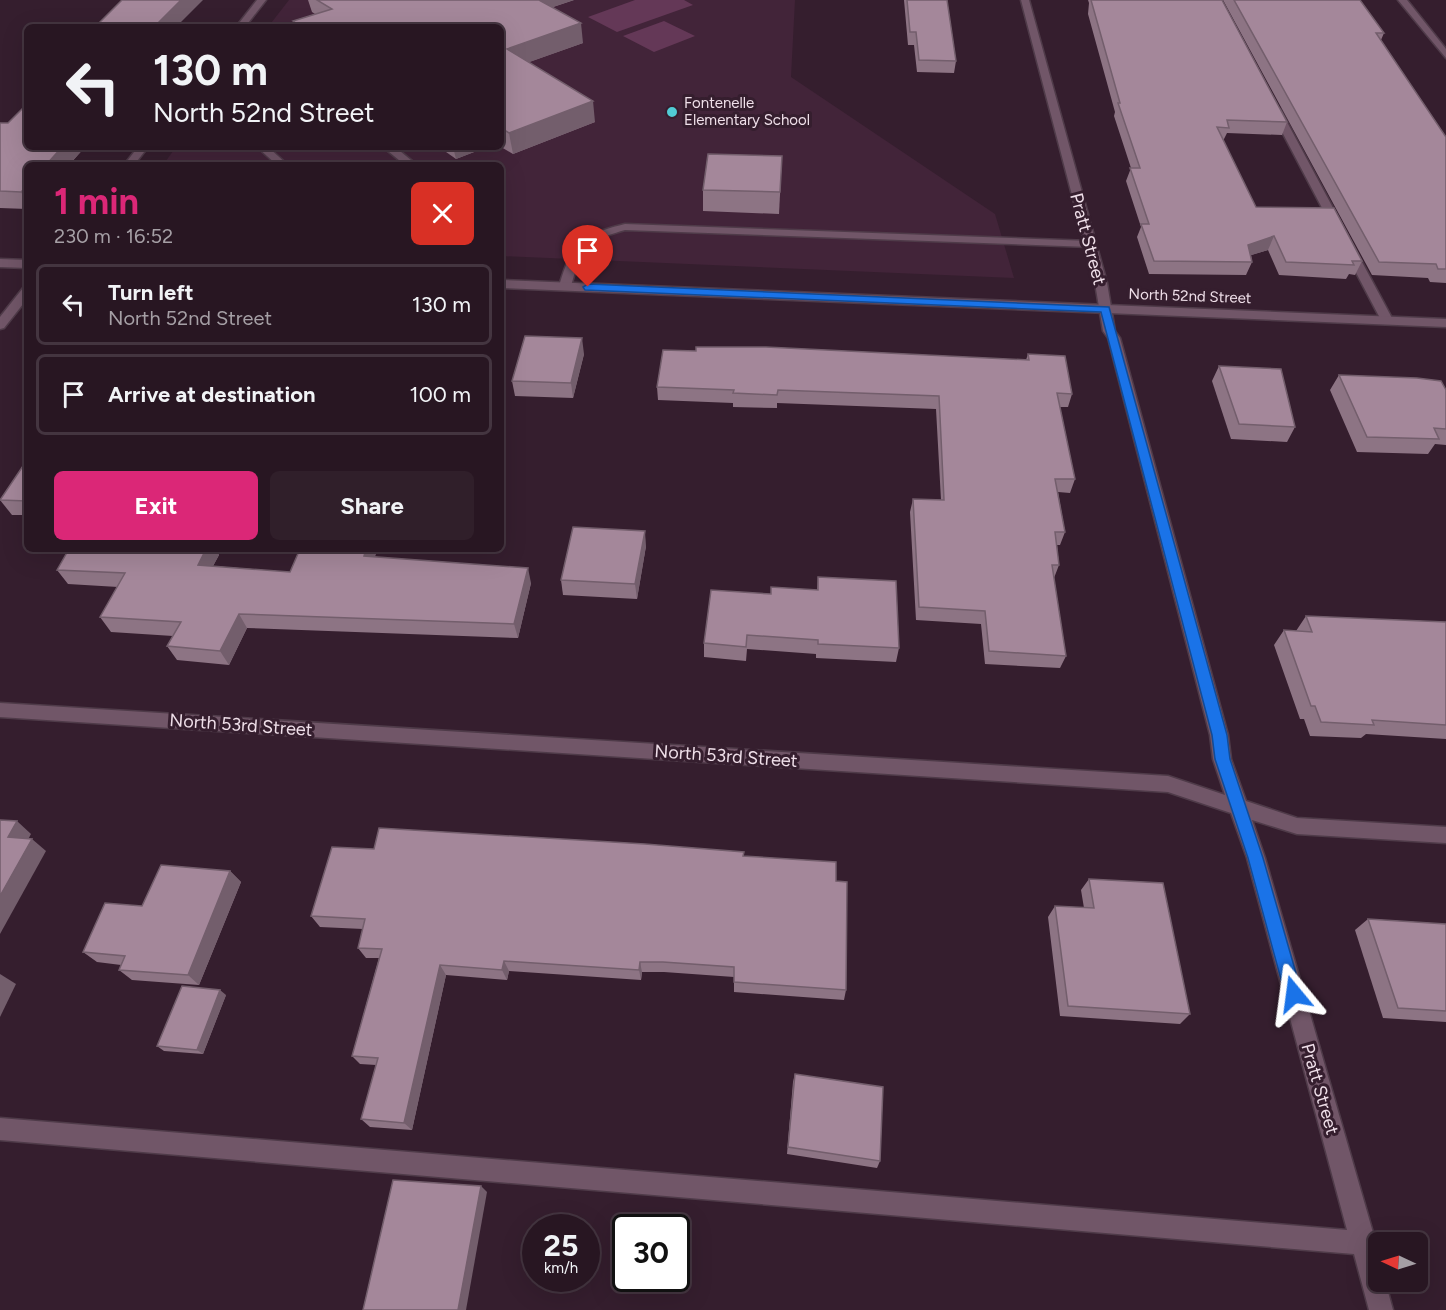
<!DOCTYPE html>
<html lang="en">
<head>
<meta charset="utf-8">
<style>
  body { margin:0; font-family:Figtree,sans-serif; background:#301f2a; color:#f1f3f6; height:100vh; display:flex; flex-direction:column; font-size:22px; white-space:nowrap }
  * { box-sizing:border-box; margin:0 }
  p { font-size:20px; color:#a59fa5 }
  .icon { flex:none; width:33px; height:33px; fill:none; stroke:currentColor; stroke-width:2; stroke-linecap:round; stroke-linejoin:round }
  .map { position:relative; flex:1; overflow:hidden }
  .sheet { position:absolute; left:24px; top:162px; width:480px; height:390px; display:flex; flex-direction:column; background:#281622; border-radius:9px; box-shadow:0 6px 24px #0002,0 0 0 2px #443540 }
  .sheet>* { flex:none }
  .banner { position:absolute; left:24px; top:24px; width:480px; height:126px; border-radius:9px; box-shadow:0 6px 24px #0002,0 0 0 2px #443540; background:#281622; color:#f1f3f6; overflow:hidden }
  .needle { width:39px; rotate:274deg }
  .controls { position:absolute; left:1368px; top:1232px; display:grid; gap:12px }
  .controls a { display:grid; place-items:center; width:60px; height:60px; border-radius:9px; background:#281622; box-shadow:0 6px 24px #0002,0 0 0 2px #443540; font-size:30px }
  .speed { position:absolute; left:522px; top:1214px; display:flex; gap:12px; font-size:30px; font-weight:700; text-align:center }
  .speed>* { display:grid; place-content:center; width:78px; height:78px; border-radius:50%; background:#281622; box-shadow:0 6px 24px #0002,0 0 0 2px #443540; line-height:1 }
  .speed small { font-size:15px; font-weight:400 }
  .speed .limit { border:3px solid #111; border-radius:9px; background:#fff; color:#111 }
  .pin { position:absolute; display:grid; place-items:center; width:51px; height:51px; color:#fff; margin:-62px -26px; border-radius:50% 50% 50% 0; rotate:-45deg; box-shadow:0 0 6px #0007 }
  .pin .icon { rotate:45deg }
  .me { position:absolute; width:66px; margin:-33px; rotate:344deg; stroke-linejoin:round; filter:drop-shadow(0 0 4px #0008) }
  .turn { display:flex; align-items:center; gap:21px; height:126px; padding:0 30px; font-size:27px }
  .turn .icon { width:78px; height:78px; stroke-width:2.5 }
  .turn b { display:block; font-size:42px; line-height:51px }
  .round { display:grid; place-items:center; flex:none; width:63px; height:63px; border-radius:9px; background:#301f2a }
  .summary { display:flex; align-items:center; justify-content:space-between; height:102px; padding:0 30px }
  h1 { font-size:36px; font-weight:700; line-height:45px; color:#db2777 }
  .action { display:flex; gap:12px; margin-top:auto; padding:12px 30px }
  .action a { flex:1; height:69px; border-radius:9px; background:#db2777; color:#fff; font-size:24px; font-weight:700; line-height:69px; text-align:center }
  .action a+a { background:#301f2a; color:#f1f3f6 }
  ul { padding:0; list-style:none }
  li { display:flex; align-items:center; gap:18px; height:81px; margin:0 12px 9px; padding:0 18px; border:3px solid #443540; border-radius:9px }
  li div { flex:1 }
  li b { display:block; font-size:22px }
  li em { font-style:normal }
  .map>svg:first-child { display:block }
  .built { fill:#422439 }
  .green { fill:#643857 }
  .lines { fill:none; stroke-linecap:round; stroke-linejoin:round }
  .service-casing { stroke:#4f3b49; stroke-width:3 }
  .minor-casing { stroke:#4f3b49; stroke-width:3 }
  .secondary-casing { stroke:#4f3b49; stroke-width:3 }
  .service { fill:#715668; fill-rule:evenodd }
  .minor { fill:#715668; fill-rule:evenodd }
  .secondary { fill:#715668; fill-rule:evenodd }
  .wall { fill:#8d7484 }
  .shaded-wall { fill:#735e6c }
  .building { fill:#a4879a; stroke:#735e6c; stroke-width:1.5 }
  .route { fill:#1a73e8; stroke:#114b97; stroke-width:1.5 }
  .poi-dot { fill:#51ccd5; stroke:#351e2e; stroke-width:2 }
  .labels { text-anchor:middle; stroke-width:6; stroke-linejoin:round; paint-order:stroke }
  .far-poi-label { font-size:15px; fill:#efdfe9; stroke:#351e2e; text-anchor:start }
  .far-street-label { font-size:15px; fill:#efdfe9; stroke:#351e2e }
  .street-label { font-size:18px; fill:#efdfe9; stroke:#351e2e }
</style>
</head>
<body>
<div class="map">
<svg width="1446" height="1310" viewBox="0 0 1446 1310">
  <rect width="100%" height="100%" fill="#351e2e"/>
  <path class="built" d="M289 0H795L791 77 995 214 1014 278 501 256V165H163L176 147H501V27H268Z"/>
  <g class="green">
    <path d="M635 0H684L693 5 617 32 588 17Z"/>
    <path d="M664 21 695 36 654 52 623 36Z"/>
  </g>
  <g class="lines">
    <g class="service-casing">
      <g id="service">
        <path d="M1275 106 1280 109 1393 320 1391 323 1387 324 1381 320 1270 109Z"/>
        <path d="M257 147H268L288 165H277Z"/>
        <path d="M383 147H395L417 165H405Z"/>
        <path d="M625 224 1090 241 1096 244 1090 247 625 230C586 241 582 247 571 286L561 289 559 286C572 242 581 235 625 224Z"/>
      </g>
    </g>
    <g class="minor-casing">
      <g id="minor">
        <path d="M257 0H266L245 27H236Z"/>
        <path d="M1021 0H1029L1107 283 1115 331 1120 338 1228 735 1231 759 1246 801 1297 818 1446 827V843L1297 834 1252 820 1265 858 1376 1243 1378 1281H1385L1393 1310H1369L1354 1254 0 1140V1118L1347 1230 1247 858 1231 813 1168 792 0 717V703L1168 776 1225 795 1213 759 1210 735 1108 338 1103 331 1095 283Z"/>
        <path d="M1398 0H1407L1446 49V58Z"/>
        <path d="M138 147H148L134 165H124Z"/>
        <path d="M27 287V299L4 328 0 329V317L23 288Z"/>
      </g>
    </g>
    <g class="secondary-casing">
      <g id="secondary">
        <path d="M0 259 27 260V268L0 267Z"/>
        <path d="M501 280 1446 319V327L501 288Z"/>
      </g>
    </g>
    <use href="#service" class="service"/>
    <use href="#minor" class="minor"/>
    <use href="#secondary" class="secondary"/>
  </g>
  <g class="wall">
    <path d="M308 0H574L553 7 583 43 529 62 595 122 513 154 501 147V27H295L293 21 315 14 312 12Z"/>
    <path d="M904 0H947L956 61 954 73 917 72 914 45H908Z"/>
    <path d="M1088 0H1222L1287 122 1282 135 1227 133 1223 141 1256 207 1362 261 1355 275 1349 274 1346 279 1279 275 1268 250 1251 255 1252 262 1246 275 1149 274 1137 237 1141 227 1126 181 1131 168 1114 116 1115 112 1088 14 1089 3Z"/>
    <path d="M1223 0H1360L1384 33 1381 40 1446 137V283L1430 282 1428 278 1372 275Z"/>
    <path d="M0 123H8L85 147 69 165H27V209L0 208Z"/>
    <path d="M439 147H487L456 159Z"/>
    <path d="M782 156 779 214 703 211V190Z"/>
    <path d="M696 351 1026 360 1028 354 1072 394 1068 407H1060L1075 479 1070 493 1058 492 1065 532 1060 545H1057L1059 565 1054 578 1066 656 1060 668 985 664 981 624 916 620 910 512 913 499 941 500 936 409 777 403V408L733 407V403L658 400 657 387Z"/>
    <path d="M584 354 573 398 515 396 512 381Z"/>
    <path d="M1219 366 1295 427 1287 442 1231 439 1212 381Z"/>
    <path d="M1339 375 1446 390V445L1435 444 1428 454 1357 452 1330 390Z"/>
    <path d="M27 460V515H12L0 500Z"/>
    <path d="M646 546 637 599 563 595 561 580Z"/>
    <path d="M69 549H215L219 555 213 566 290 572 300 549H377L375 557 531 583 518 638 247 628 229 665 177 660 167 646 173 636 111 632 100 617 118 587 68 584 57 570Z"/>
    <path d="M818 577 899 648 896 662 816 658V654L747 649 746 661 704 657V643L771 594 817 590Z"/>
    <path d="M1306 616 1446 622V739L1366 734 1361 738 1310 736 1304 719H1300L1274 645 1284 630 1296 631Z"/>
    <path d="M374 849 743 856 836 881 846 990 844 1000 734 992V977L664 972H642L641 980 509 971 507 980 446 975 412 1130 370 1127 361 1119 376 1065 360 1064 352 1056 379 958H366L358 948 363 929 320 927 311 916Z"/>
    <path d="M230 871 241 882 199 985 132 980 119 970 121 965 97 962 83 952 142 906Z"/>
    <path d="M1089 879 1190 1014 1180 1024 1060 1016 1048 917 1055 906 1084 908 1081 890Z"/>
    <path d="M1368 919 1446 924V1022L1383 1018 1355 930Z"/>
    <path d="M226 995 203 1054 164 1051 157 1046Z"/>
    <path d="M795 1074 880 1161 877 1168 787 1154 793 1082Z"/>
  </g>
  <g class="shaded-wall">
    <path d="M181 0H203L176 27H154Z"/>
    <path d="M530 0H574L532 14Z"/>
    <path d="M581 23 583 43 510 69 507 49Z"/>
    <path d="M593 101 595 122 513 154 509 133Z"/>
    <path d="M62 147H85L69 165H46Z"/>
    <path d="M453 147H487L456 159Z"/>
    <path d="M27 186V203L21 192Z"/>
    <path d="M1274 236 1268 250 1242 258 1248 245Z"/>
    <path d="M582 338 584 354 573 398 571 383Z"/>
    <path d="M645 531 646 546 637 599 635 584Z"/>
    <path d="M206 549H215L219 555 206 579 198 565Z"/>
    <path d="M366 549H377L370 571 364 556Z"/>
    <path d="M528 568 531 583 518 638 514 624Z"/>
    <path d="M239 614 247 628 229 665 220 651Z"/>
    <path d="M17 821 31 834 23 849 8 837Z"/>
    <path d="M32 839 46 851 0 934V896Z"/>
    <path d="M230 871 241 882 199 985 188 975Z"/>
    <path d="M504 961 509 971 507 980 502 970Z"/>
    <path d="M640 962 642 972 641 980 639 970Z"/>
    <path d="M440 965 446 975 412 1130 404 1123Z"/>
    <path d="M0 974 16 984 0 1017Z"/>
    <path d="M220 990 226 995 203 1054 197 1050Z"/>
    <path d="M481 1186 487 1192 466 1310H458Z"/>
  </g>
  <g class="building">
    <path d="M122 0H181L154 27H95Z"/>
    <path d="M317 0H539L581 23 507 49 593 101 509 133 501 128V27H302L293 21 332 9Z"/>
    <path d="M907 0H947L956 61 919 60 916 32H910Z"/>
    <path d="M1091 0H1222L1287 122 1227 120 1229 128 1217 127 1256 207 1334 208 1362 261H1352L1354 265 1286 262 1274 236 1248 245 1252 262 1154 261 1141 224H1149L1130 168H1140L1118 103H1120Z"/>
    <path d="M1234 0H1360L1384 33H1376L1446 137V269H1438L1436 264 1379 262Z"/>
    <path d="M27 104V147H62L46 165H27V186L21 192 0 191V123H8Z"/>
    <path d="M708 154 782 156 780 192 703 190Z"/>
    <path d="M525 336 582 338 571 383 512 381Z"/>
    <path d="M696 347H766L1029 360 1028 354 1065 356 1072 394 1057 393 1075 479H1055L1065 532H1055L1059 565H1052L1066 656 989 651 985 611 919 607 913 499 944 500 939 396 778 390 777 395 733 393 734 390 657 387 663 350 696 351Z"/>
    <path d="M1219 366 1281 369 1295 427 1239 424Z"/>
    <path d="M1339 375 1417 378 1441 381 1446 390V429L1434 428 1439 439 1367 437Z"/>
    <path d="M27 460V501L0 500Z"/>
    <path d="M573 527 645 531 635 584 561 580Z"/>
    <path d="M69 549H206L198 565 290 572 300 549H366L364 556 528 568 514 624 239 614 220 651 167 646 181 622 100 617 125 573 57 570Z"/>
    <path d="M818 577 896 581 899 648 818 644V640L747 635 746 647 704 643 711 590 771 594V587L818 590Z"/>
    <path d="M1306 616 1446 622V725L1372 720 1374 725 1321 722 1315 706H1311L1284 630 1312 632Z"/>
    <path d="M0 820 17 821 8 837 32 839 0 896Z"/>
    <path d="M379 828 645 844 744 852 743 856 836 862V881L847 882 846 990 734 982V967L663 962H640L639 970 504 961 502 970 440 965 404 1123 361 1119 378 1058 352 1056 382 949 358 948 365 919 311 916 332 847 374 849Z"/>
    <path d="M161 865 230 871 188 975 119 970 125 956 83 952 105 903 142 906Z"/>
    <path d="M1089 879 1163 883 1190 1014 1068 1006 1055 906 1094 908Z"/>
    <path d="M1368 919 1446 924V1011L1398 1008Z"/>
    <path d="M182 986 220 990 197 1050 157 1046Z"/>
    <path d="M795 1074 883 1087 880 1161 788 1147Z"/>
    <path d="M393 1180 481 1186 458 1310H363Z"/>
  </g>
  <path class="route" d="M588 284 1109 307 1227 735 1230 759 1263 858 1302 994 1300 1000 1294 1002 1288 1000 1285 994 1248 858 1215 759 1212 735 1101 312 585 290 583 287Z"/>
  <circle class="poi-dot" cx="672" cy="112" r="6"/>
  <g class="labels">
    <g class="far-poi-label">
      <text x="684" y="108">Fontenelle<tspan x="684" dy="17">Elementary School</tspan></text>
    </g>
    <g class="far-street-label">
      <text transform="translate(1190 296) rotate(2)" y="5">North 52nd Street</text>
    </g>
    <g class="street-label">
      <text transform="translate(1088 239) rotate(75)" y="6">Pratt Street</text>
      <text transform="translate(241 725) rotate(4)" y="6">North 53rd Street</text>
      <text transform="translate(726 756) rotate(4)" y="6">North 53rd Street</text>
      <text transform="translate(1320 1089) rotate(74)" y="6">Pratt Street</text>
    </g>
  </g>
</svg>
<div class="controls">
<a><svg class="needle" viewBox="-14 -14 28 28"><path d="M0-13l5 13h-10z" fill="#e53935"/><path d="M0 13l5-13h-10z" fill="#a59fa5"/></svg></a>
</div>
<div class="speed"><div>25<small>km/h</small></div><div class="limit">30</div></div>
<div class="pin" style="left:588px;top:287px;background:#d93025"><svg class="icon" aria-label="arrive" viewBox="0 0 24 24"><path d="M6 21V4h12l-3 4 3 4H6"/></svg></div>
<svg class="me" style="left:1294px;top:994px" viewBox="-20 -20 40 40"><path d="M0-17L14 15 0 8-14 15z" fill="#1a73e8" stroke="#fff" stroke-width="4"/></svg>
<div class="banner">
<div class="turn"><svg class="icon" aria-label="left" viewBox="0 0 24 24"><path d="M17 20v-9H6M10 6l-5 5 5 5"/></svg><div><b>130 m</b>North 52nd Street</div></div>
</div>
<section class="sheet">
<div class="summary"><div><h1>1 min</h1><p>230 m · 16:52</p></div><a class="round" style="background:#d93025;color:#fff"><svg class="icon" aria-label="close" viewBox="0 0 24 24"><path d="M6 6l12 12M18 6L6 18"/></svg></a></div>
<ul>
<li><svg class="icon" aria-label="left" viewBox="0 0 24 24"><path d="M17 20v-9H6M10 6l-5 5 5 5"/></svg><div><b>Turn left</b><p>North 52nd Street</p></div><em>130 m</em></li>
<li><svg class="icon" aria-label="arrive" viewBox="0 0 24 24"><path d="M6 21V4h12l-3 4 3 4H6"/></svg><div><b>Arrive at destination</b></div><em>100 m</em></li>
</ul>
<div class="action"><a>Exit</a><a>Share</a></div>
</section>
</div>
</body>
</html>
